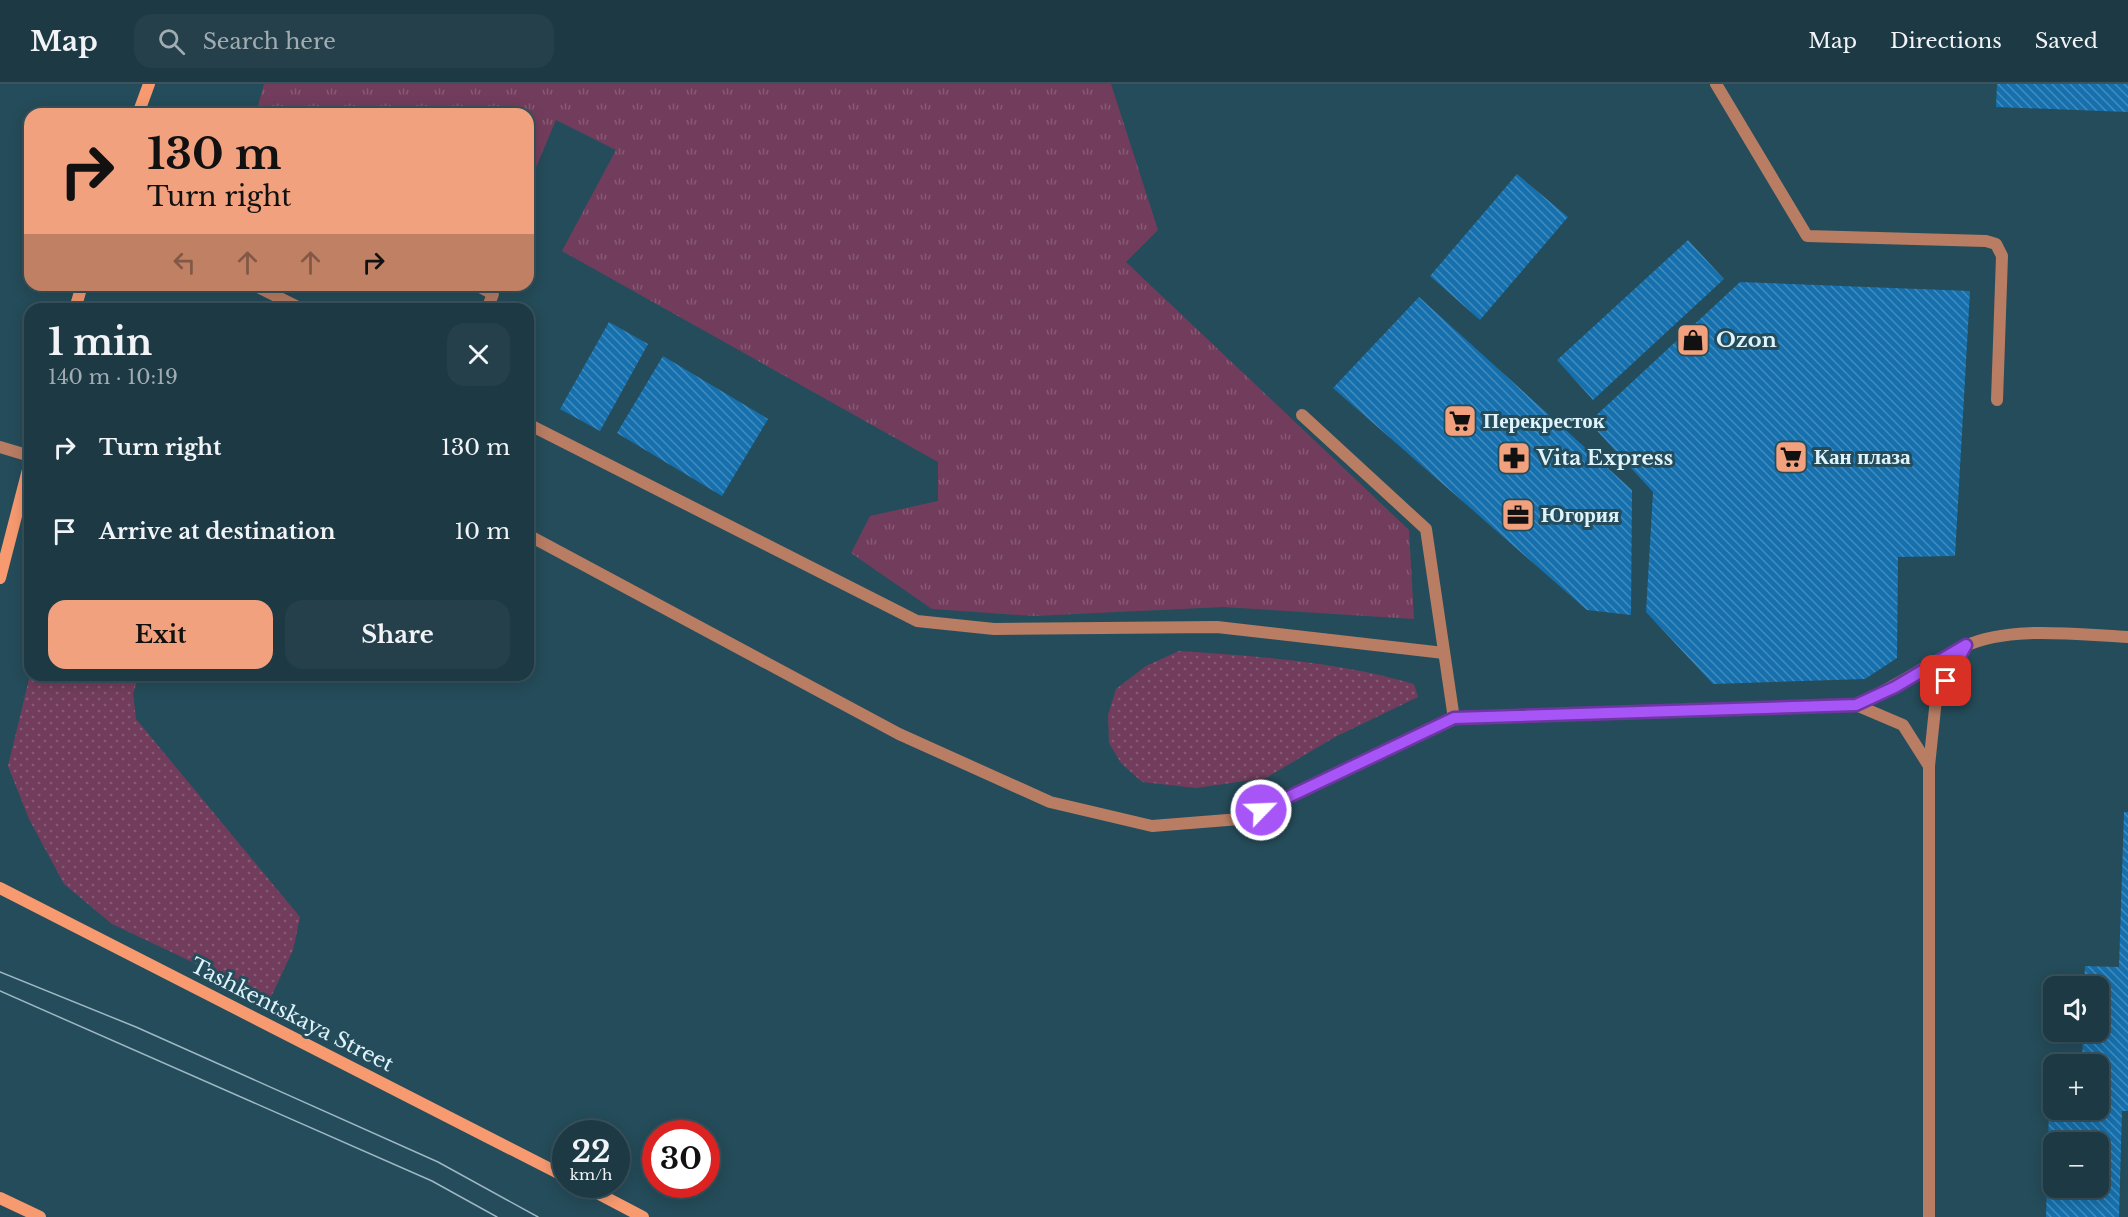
<!DOCTYPE html>
<html lang="en">
<head>
<meta charset="utf-8">
<style>
  body { margin:0; font-family:"Libre Baskerville",serif; background:#25404b; color:#f1f3f6; height:100vh; display:flex; flex-direction:column; font-size:22px; white-space:nowrap }
  * { box-sizing:border-box; margin:0 }
  p { font-size:20px; color:#a0acb2 }
  .icon { flex:none; width:33px; height:33px; fill:none; stroke:currentColor; stroke-width:2; stroke-linecap:round; stroke-linejoin:round }
  .map { position:relative; flex:1; overflow:hidden }
  .panel { position:absolute; left:24px; top:219px; width:510px; height:378px; display:flex; flex-direction:column; background:#1c3944; border-radius:18px; box-shadow:0 3px 15px #0003,0 0 0 2px #3a535d }
  .panel>* { flex:none }
  .banner { position:absolute; left:24px; top:24px; width:510px; height:183px; border-radius:18px; box-shadow:0 3px 15px #0003,0 0 0 2px #3a535d; background:#f1a17d; color:#111; overflow:hidden }
  .fabs { position:absolute; left:2043px; top:892px; display:grid; gap:12px }
  .fabs a { display:grid; place-items:center; width:66px; height:66px; border-radius:12px; background:#1c3944; box-shadow:0 3px 15px #0003,0 0 0 2px #3a535d; font-size:30px }
  .speed { position:absolute; left:552px; top:1036px; display:flex; gap:12px; font-size:30px; font-weight:700; text-align:center }
  .speed>* { display:grid; place-content:center; width:78px; height:78px; border-radius:50%; background:#1c3944; box-shadow:0 3px 15px #0003,0 0 0 2px #3a535d; line-height:1 }
  .speed small { font-size:15px; font-weight:400 }
  .speed .limit { border:9px solid #d22; background:#fff; color:#111 }
  .pin { position:absolute; display:grid; place-items:center; width:51px; height:51px; color:#fff; margin:-26px; border-radius:12px; box-shadow:0 3px 9px #0006 }
  .me { position:absolute; width:66px; margin:-33px; rotate:66deg; stroke-linejoin:round; filter:drop-shadow(0 0 4px #0008) }
  .turn { display:flex; align-items:center; gap:21px; height:126px; padding:0 24px; font-size:27px }
  .turn .icon { width:78px; height:78px; stroke-width:2.5 }
  .turn b { display:block; font-size:42px; line-height:51px }
  .lanes { display:flex; align-items:center; height:57px; padding:0 24px; background:#0003; justify-content:center; gap:30px; direction:ltr }
  .lanes .off { opacity:.35 }
  .round { display:grid; place-items:center; flex:none; width:63px; height:63px; border-radius:18px; background:#25404b }
  .overview { display:flex; align-items:center; justify-content:space-between; height:102px; padding:0 24px }
  h1 { font-size:36px; font-weight:700; line-height:45px }
  .button { display:flex; gap:12px; margin-top:auto; padding:12px 24px }
  .button a { flex:1; height:69px; border-radius:18px; background:#f1a17d; color:#111; font-size:24px; font-weight:700; line-height:69px; text-align:center }
  .button a+a { background:#25404b; color:#f1f3f6 }
  ul { padding:0; list-style:none }
  li { display:flex; align-items:center; gap:18px; height:84px; padding:0 24px }
  li div { flex:1 }
  li b { display:block; font-size:22px }
  li em { font-style:normal }
  header { display:flex; align-items:center; gap:36px; box-sizing:border-box; height:84px; padding:0 30px; background:#1c3944; border-bottom:2px solid #3a535d }
  header strong { font-size:28px }
  nav { display:flex; gap:33px; margin-inline-start:auto; font-size:21px }
  .search { width:420px; height:54px; background:#25404b; display:flex; align-items:center; gap:15px; box-sizing:border-box; padding:0 21px; border-radius:18px; color:#a0acb2; font-size:22px }
  .map>svg:first-child { display:block }
  .grass { fill:url(#grass-dots) }
  .park { fill:url(#park-tufts) }
  .building { fill:url(#building-back-hatch); fill-rule:evenodd }
  .lines { fill:none; stroke-linecap:round; stroke-linejoin:round }
  .service { stroke:#b87d63; stroke-width:12 }
  .minor { stroke:#b87d63; stroke-width:12 }
  .secondary { stroke:#f79a70; stroke-width:12 }
  .tram { stroke:#9db8c2; stroke-width:1.5 }
  .route-casing { stroke:#6d37a1; stroke-width:15 }
  .route { stroke:#a855f7; stroke-width:10 }
  .labels { text-anchor:middle; stroke-width:6; stroke-linejoin:round; paint-order:stroke }
  .poi-label { font-size:21px; font-weight:bold; fill:#def3fb; stroke:#254c5a; text-anchor:start }
  .street-label { font-size:21px; fill:#def3fb; stroke:#254c5a }
</style>
</head>
<body>
<header>
<strong>Map</strong>
<div class="search"><svg class="icon" aria-label="search" viewBox="0 0 24 24"><circle cx="10" cy="10" r="6"/><path d="M15 15l6 6"/></svg>Search here</div>
<nav><a>Map</a><a>Directions</a><a>Saved</a></nav>
</header>
<div class="map">
<svg width="2128" height="1133" viewBox="0 0 2128 1133">
  <defs>
    <pattern id="grass-dots" width="8" height="8" patternUnits="userSpaceOnUse" patternTransform="scale(1.5)"><rect width="8" height="8" fill="#723d5c"/><path d="M2 2h.1M6 6h.1" fill="none" stroke="#865a74" stroke-width="1.8" stroke-linecap="round"/></pattern>
    <pattern id="park-tufts" width="24" height="20" patternUnits="userSpaceOnUse" patternTransform="scale(1.5)"><rect width="24" height="20" fill="#723d5c"/><path d="M3 7l-1-3M5 7V3M7 7l1-3M15 17l-1-3M17 17v-4M19 17l1-3" fill="none" stroke="#865a74"/></pattern>
    <pattern id="building-back-hatch" width="6" height="6" patternUnits="userSpaceOnUse" patternTransform="scale(1.5)"><rect width="6" height="6" fill="#1570ad"/><path d="M-1 5l2 2M0 0l6 6M5-1l2 2" fill="none" stroke="#428cbd"/></pattern>
  </defs>
  <rect width="100%" height="100%" fill="#254c5a"/>
  <g class="grass">
    <path d="M1179 567C1257 572 1338 578 1414 600L1418 613 1335 653 1266 694 1196 704 1142 698 1121 679 1109 659 1108 631 1116 605 1146 582Z"/>
    <path d="M30 591H139L133 610 136 635 300 833 293 866 270 915 112 840 64 800 29 735 8 682Z"/>
  </g>
  <path class="park" d="M264 0H1111L1158 146 1126 178 1409 446 1414 535 1223 523 1034 532 932 525 851 469 870 432 938 417V378L562 167 616 66 556 36 531 95 528 94V30H269L257 25Z"/>
  <g class="building">
    <path d="M1997 0H2128V28L1996 23Z"/>
    <path d="M1517 90 1568 133 1480 236 1430 192Z"/>
    <path d="M1688 156 1724 195 1593 316 1557 276Z"/>
    <path d="M1740 198 1970 207 1955 472 1898 473 1897 574 1865 595 1713 600 1646 528 1653 408 1589 338Z"/>
    <path d="M1419 213 1632 406 1631 531 1587 526 1333 304Z"/>
    <path d="M609 238 648 260 600 347 560 325Z"/>
    <path d="M663 272 768 335 722 412 617 349Z"/>
    <path d="M2124 728H2128V1027H2122L2119 1133H2046L2049 1026H2098V981H2082L2083 948H2098V903H2084L2085 882 2119 883ZM2054 1059H2098V1104H2054Z"/>
  </g>
  <g class="lines">
    <g class="service">
      <path d="M1716 0 1807 152 1986 157 1996 160 2002 172 1997 316"/>
      <path d="M254 201 302 225"/>
      <path d="M476 201 493 210 487 225"/>
      <path d="M1302 331 1426 445 1454 635"/>
      <path d="M528 340 917 537 994 545 1217 543 1444 569"/>
      <path d="M0 363 30 372"/>
      <path d="M1856 621C1893 604 1928 580 1965 562 2010 541 2079 551 2128 553"/>
      <path d="M1929 682 1936 615 1966 562"/>
    </g>
    <path class="minor" d="M528 451 899 650 1050 718 1152 742 1240 735 1454 635 1856 621 1903 641 1929 682V1133"/>
    <g class="secondary">
      <path d="M138 30 149 0"/>
      <path d="M75 225 82 201"/>
      <path d="M0 494 30 378"/>
      <path d="M0 804 566 1093"/>
      <path d="M582 1101 643 1133"/>
      <path d="M0 1114 40 1133"/>
    </g>
    <g class="tram">
      <path d="M0 888 136 943 438 1078 538 1133"/>
      <path d="M0 907 432 1097 497 1133"/>
    </g>
  </g>
  <g class="lines">
    <g class="route-casing">
      <path id="route" d="M1261 726 1454 634 1856 621 1895 603 1966 561 1946 597"/>
    </g>
    <use href="#route" class="route"/>
  </g>
  <defs>
    <g id="shop-square" transform="scale(1.725)"><rect x="-9" y="-9" width="18" height="18" rx="4" fill="#f1a17d" stroke="#254c5a"/><path d="M-5-2.5h2.3a2.7 3.5 0 0 1 5.4 0H5L5.5 6h-11ZM-1.5-2.5h3a1.5 2.3 0 0 0-3 0Z" fill="#111"/></g>
    <g id="supermarket-square" transform="scale(1.725)"><rect x="-9" y="-9" width="18" height="18" rx="4" fill="#f1a17d" stroke="#254c5a"/><path d="M-6-5.5h2.5l.6 2H6L4.5 2H-2.5L-4.4-4H-6ZM-1.5 3.2a1.3 1.3 0 1 0 .1 0ZM3 3.2a1.3 1.3 0 1 0 .1 0Z" fill="#111"/></g>
    <g id="pharmacy-square" transform="scale(1.725)"><rect x="-9" y="-9" width="18" height="18" rx="4" fill="#f1a17d" stroke="#254c5a"/><path d="M-2-6h4v4h4v4h-4v4h-4v-4h-4v-4h4Z" fill="#111"/></g>
    <g id="office-square" transform="scale(1.725)"><rect x="-9" y="-9" width="18" height="18" rx="4" fill="#f1a17d" stroke="#254c5a"/><path d="M-6-3h4V-5.5h4V-3h4V5H-6ZM-1-4.5V-3h2v-1.5ZM-6 0V1H6V0Z" fill="#111"/></g>
  </defs>
  <g fill-rule="evenodd">
    <use href="#shop-square" x="1693" y="256"/>
    <use href="#supermarket-square" x="1460" y="337"/>
    <use href="#supermarket-square" x="1791" y="373"/>
    <use href="#pharmacy-square" x="1514" y="374"/>
    <use href="#office-square" x="1518" y="431"/>
  </g>
  <g class="labels">
    <g class="poi-label">
      <text x="1716" y="263">Ozon</text>
      <text x="1483" y="344">Перекресток</text>
      <text x="1814" y="380">Кан плаза</text>
      <text x="1537" y="381">Vita Express</text>
      <text x="1541" y="438">Югория</text>
    </g>
    <g class="street-label">
      <text transform="translate(292 931) rotate(27)" y="7">Tashkentskaya Street</text>
    </g>
  </g>
</svg>
<div class="fabs">
<a><svg class="icon" aria-label="sound" viewBox="0 0 24 24"><path d="M4 9h4l5-4v14l-5-4H4zM17 9q2 3 0 6"/></svg></a>
<a>+</a>
<a>−</a>
</div>
<div class="speed"><div>22<small>km/h</small></div><div class="limit">30</div></div>
<div class="pin" style="left:1946px;top:597px;background:#d93025"><svg class="icon" aria-label="arrive" viewBox="0 0 24 24"><path d="M6 21V4h12l-3 4 3 4H6"/></svg></div>
<svg class="me" style="left:1261px;top:726px" viewBox="-20 -20 40 40"><circle r="17" fill="#a855f7" stroke="#fff" stroke-width="3"/><path d="M0-11L8 9 0 5-8 9z" fill="#fff"/></svg>
<div class="banner">
<div class="turn"><svg class="icon" aria-label="right" viewBox="0 0 24 24"><path d="M7 20v-9h11M14 6l5 5-5 5"/></svg><div><b>130 m</b>Turn right</div></div>
<div class="lanes"><svg class="icon off" aria-label="left" viewBox="0 0 24 24"><path d="M17 20v-9H6M10 6l-5 5 5 5"/></svg><svg class="icon off" aria-label="ahead" viewBox="0 0 24 24"><path d="M12 20V5M6 11l6-6 6 6"/></svg><svg class="icon off" aria-label="ahead" viewBox="0 0 24 24"><path d="M12 20V5M6 11l6-6 6 6"/></svg><svg class="icon" aria-label="right" viewBox="0 0 24 24"><path d="M7 20v-9h11M14 6l5 5-5 5"/></svg></div>
</div>
<section class="panel">
<div class="overview"><div><h1>1 min</h1><p>140 m · 10:19</p></div><a class="round"><svg class="icon" aria-label="close" viewBox="0 0 24 24"><path d="M6 6l12 12M18 6L6 18"/></svg></a></div>
<ul>
<li><svg class="icon" aria-label="right" viewBox="0 0 24 24"><path d="M7 20v-9h11M14 6l5 5-5 5"/></svg><div><b>Turn right</b></div><em>130 m</em></li>
<li><svg class="icon" aria-label="arrive" viewBox="0 0 24 24"><path d="M6 21V4h12l-3 4 3 4H6"/></svg><div><b>Arrive at destination</b></div><em>10 m</em></li>
</ul>
<div class="button"><a>Exit</a><a>Share</a></div>
</section>
</div>
</body>
</html>
